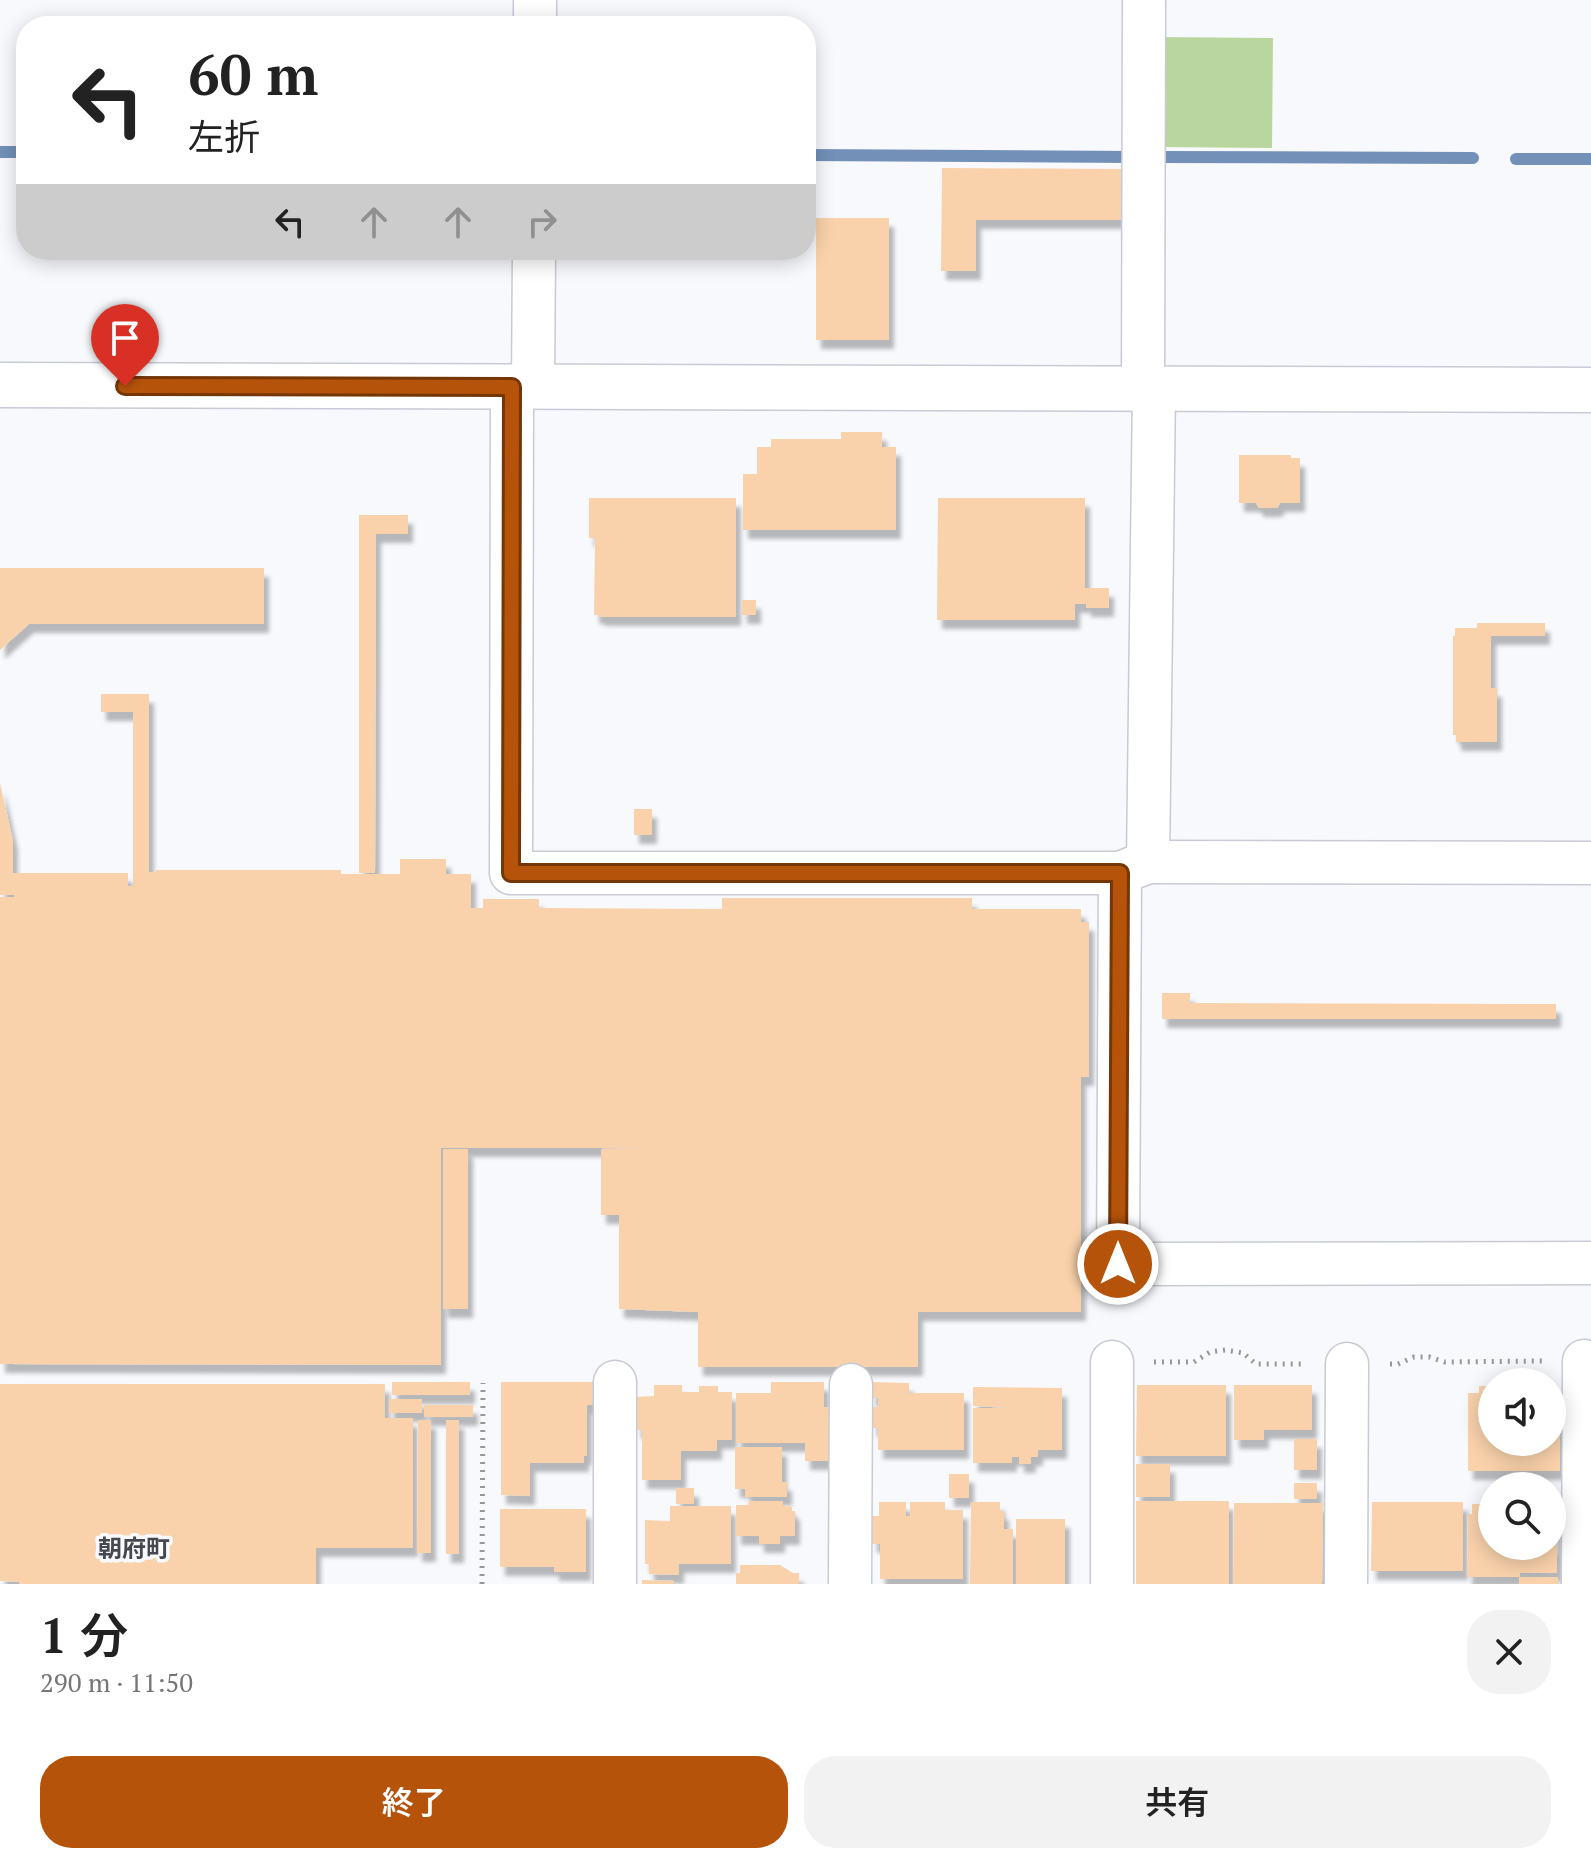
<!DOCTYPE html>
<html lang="ja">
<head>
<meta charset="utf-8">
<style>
  body { margin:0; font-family:"PT Serif","Noto Sans JP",serif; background:#f2f2f2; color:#222; height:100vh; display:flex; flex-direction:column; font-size:30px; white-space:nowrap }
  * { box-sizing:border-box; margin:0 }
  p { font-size:26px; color:#767676 }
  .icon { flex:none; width:44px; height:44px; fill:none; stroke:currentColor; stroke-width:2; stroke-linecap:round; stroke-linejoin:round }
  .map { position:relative; height:1584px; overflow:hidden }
  .sheet { display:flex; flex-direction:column; background:#fff; flex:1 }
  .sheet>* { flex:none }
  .banner { position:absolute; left:16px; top:16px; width:800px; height:244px; border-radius:32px; box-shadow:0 4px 20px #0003; background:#fff; color:#222; overflow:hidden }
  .tools { position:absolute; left:1478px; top:1368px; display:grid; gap:16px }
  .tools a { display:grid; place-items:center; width:88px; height:88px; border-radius:50%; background:#fff; box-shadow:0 4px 20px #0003; font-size:40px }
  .pin { position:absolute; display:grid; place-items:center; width:68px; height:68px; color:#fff; margin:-82px -34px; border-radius:50% 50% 50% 0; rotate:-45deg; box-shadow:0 0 8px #0007 }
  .pin .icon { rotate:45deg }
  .me { position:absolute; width:88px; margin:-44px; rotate:0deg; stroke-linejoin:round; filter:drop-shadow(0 0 6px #0008) }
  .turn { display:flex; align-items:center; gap:28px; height:168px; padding:0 40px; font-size:36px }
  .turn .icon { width:104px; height:104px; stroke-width:2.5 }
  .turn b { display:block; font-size:56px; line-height:68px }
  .lanes { display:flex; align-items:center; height:76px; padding:0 40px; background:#0003; justify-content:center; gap:40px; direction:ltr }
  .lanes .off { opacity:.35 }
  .round { display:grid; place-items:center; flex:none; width:84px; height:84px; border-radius:32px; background:#f2f2f2 }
  .headline { display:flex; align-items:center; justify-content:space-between; height:136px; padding:0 40px }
  h1 { font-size:48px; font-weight:600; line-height:60px }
  .button { display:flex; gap:16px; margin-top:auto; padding:16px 40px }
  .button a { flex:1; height:92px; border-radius:32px; background:#b45309; color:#fff; font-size:32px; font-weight:600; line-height:92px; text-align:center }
  .button a+a { background:#f2f2f2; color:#222 }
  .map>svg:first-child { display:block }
  .green { fill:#bad69f }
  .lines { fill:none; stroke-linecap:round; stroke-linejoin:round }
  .stream { stroke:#7290b8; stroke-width:12 }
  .building { fill:#f9d2ab; filter:url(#shadow) }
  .minor-casing { stroke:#c8cad5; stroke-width:45 }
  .tertiary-casing { stroke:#c8cad5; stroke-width:47 }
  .path { stroke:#96979b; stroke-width:5; stroke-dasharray:2 6; stroke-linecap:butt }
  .minor { stroke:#fff; stroke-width:42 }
  .tertiary { stroke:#fff; stroke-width:44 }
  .route-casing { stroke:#753606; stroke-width:20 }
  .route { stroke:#b45309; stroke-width:14 }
  .labels { text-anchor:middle; stroke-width:7; stroke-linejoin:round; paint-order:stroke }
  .quarter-label { font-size:24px; font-weight:bold; fill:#464750; stroke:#f8f9fd }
</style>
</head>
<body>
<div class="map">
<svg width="1591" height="1584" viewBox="0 0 1591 1584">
  <defs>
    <filter id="shadow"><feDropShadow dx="5" dy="9" stdDeviation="2" flood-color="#0004"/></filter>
  </defs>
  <rect width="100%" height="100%" fill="#f8f9fd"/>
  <path class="green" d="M1157 37 1273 38 1272 148 1156 147Z"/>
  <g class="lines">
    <g class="stream">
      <path d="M0 152H26"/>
      <path d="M806 155 1132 157"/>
      <path d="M1158 157 1473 158"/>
      <path d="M1516 159H1591"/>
    </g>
  </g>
  <g class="building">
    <path d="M942 168 1123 169V220H976V271H941Z"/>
    <rect x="816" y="218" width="73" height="122"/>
    <path d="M841 432H882V447H896V530H743V474H757V447H771V439H841Z"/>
    <path d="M1239 455H1291V458H1300V503H1280L1277 508H1259L1256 503H1239Z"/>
    <path d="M589 498H736V617H600V615H594L595 538H589Z"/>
    <path d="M938 498H1085V588H1109V608H1086V604H1075V620H937Z"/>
    <path d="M359 515H408V534H376L375 873H359Z"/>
    <path d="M0 568H264V624H29L0 650Z"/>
    <rect x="742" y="600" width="14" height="15"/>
    <path d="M1477 623H1545V636H1491V688H1497V742H1456V735H1453V636H1455V628H1477Z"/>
    <path d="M101 694H149V872H156V870H341V874H400V859H446V874H471V908H483V899H539V908L722 909V898H972V909H1081V922H1089V1077H1081V1312H918V1367H698V1312L619 1309V1215H601V1149L644 1148H441V1365L0 1364V897H14V895H0V783L13 841V873H128V886H133V712H101Z"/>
    <rect x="634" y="809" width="18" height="26"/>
    <path d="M1162 993H1190V1003L1556 1004V1019H1162Z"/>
    <rect x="443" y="1149" width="25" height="160"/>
    <rect x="392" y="1382" width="78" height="13"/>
    <path d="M501 1382H593V1405H587V1456H584V1463H530V1496L501 1495Z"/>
    <path d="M771 1382H824V1407H829V1461H805V1443H736V1393H771Z"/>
    <path d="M871 1382 909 1383V1393H964V1450H878V1428H872V1407H878V1398H871Z"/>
    <path d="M0 1384H385V1418H413V1548H316V1584H19V1582L0 1581Z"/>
    <path d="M654 1385H682V1392H699V1386H718V1392H732V1440H717V1451H681V1480H642V1430H636V1397L654 1396Z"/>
    <path d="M1137 1385H1226V1456H1136Z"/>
    <path d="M1234 1385H1312V1430H1264V1440H1234Z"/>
    <path d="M1479 1386H1492V1442H1552V1423H1560V1471H1468V1393H1479Z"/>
    <path d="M973 1387 1062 1388V1450H1038V1457H1031V1464H1019V1457H1012V1463H973V1408H1010L973 1406Z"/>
    <rect x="389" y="1399" width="33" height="14"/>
    <rect x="424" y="1405" width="49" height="12"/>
    <path d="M418 1420H431V1553H417Z"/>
    <rect x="446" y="1420" width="13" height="134"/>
    <rect x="1294" y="1439" width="23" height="31"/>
    <path d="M735 1447H782V1482H787V1497H745V1489H735Z"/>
    <rect x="1136" y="1464" width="34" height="33"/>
    <rect x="949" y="1474" width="20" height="24"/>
    <rect x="1294" y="1483" width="23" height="16"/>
    <rect x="676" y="1488" width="18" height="16"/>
    <path d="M749 1501H783V1505L792 1507V1511H795V1536H780V1544H759V1536H736V1505H749Z"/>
    <rect x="1136" y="1501" width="93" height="83"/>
    <path d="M879 1502H906V1516H910V1502H945V1510H963V1579H880V1544H872V1516H879Z"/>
    <path d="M971 1502H1000V1511H1004V1529H1013V1584H970Z"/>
    <path d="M1372 1502H1463V1571H1371Z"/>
    <path d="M1234 1503H1323L1322 1584H1233Z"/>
    <path d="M1472 1504H1492V1546H1552V1504H1557V1573H1520V1577H1467L1468 1514H1472Z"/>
    <path d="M670 1506H731V1564H679V1575L649 1574V1564H645V1520L670 1521Z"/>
    <path d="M500 1509H586V1572H554V1567H500Z"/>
    <rect x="1016" y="1519" width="49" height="65"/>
    <path d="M740 1565H780L793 1573H799V1584H736V1573H740Z"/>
    <rect x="1519" y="1577" width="39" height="7"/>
    <path d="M642 1580 674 1581V1584H642Z"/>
  </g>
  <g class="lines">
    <g class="minor-casing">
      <g id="minor">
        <path d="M535 26V0"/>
        <path d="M512 387 511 873H1120"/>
        <path d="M533 387 534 250"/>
        <path d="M1143 389 1144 0"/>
        <path d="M1154 389 1148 862 1120 873 1118 1264 1591 1263"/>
        <path d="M1148 862 1591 863"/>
        <path d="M1112 1362V1584"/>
        <path d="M615 1584V1382"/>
        <path d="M850 1584 851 1385"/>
        <path d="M1346 1584 1347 1364"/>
        <path d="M1583 1584 1584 1361"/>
      </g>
    </g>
    <g class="tertiary-casing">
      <path id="tertiary" d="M0 385 1591 390"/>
    </g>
    <g class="path">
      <path d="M1154 1362H1194L1210 1352 1225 1350 1243 1353 1256 1364H1304"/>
      <path d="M1390 1364H1398L1414 1357H1429L1445 1362 1542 1361"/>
      <path d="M482 1584 483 1383"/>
    </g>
    <use href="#minor" class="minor"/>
    <use href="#tertiary" class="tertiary"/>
  </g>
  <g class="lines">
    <g class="route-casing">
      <path id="route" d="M125 386 512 387 511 873H1120L1118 1264"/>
    </g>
    <use href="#route" class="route"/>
  </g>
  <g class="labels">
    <g class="quarter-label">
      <text x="134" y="1557">朝府町</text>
    </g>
  </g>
</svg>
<div class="tools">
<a><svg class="icon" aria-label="sound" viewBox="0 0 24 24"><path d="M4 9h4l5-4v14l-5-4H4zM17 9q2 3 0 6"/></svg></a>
<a><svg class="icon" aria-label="search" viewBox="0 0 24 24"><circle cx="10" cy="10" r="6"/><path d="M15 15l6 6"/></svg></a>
</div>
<div class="pin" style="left:125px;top:386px;background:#d93025"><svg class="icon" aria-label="arrive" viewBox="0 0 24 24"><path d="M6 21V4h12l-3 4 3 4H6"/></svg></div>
<svg class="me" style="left:1118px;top:1264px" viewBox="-20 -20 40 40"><circle r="17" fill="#b45309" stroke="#fff" stroke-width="3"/><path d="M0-11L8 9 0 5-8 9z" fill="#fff"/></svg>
<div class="banner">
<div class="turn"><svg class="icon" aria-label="left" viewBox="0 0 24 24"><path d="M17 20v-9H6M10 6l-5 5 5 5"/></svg><div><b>60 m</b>左折</div></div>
<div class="lanes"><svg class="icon" aria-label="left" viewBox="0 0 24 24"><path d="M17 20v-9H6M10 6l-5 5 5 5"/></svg><svg class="icon off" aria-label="ahead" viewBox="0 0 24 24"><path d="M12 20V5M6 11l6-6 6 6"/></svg><svg class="icon off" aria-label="ahead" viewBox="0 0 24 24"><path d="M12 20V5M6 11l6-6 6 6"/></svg><svg class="icon off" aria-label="right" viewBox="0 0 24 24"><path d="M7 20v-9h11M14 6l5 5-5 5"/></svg></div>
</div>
</div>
<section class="sheet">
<div class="headline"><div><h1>1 分</h1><p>290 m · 11:50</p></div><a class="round"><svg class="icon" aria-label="close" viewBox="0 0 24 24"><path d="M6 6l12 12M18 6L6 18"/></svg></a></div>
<div class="button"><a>終了</a><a>共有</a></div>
</section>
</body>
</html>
